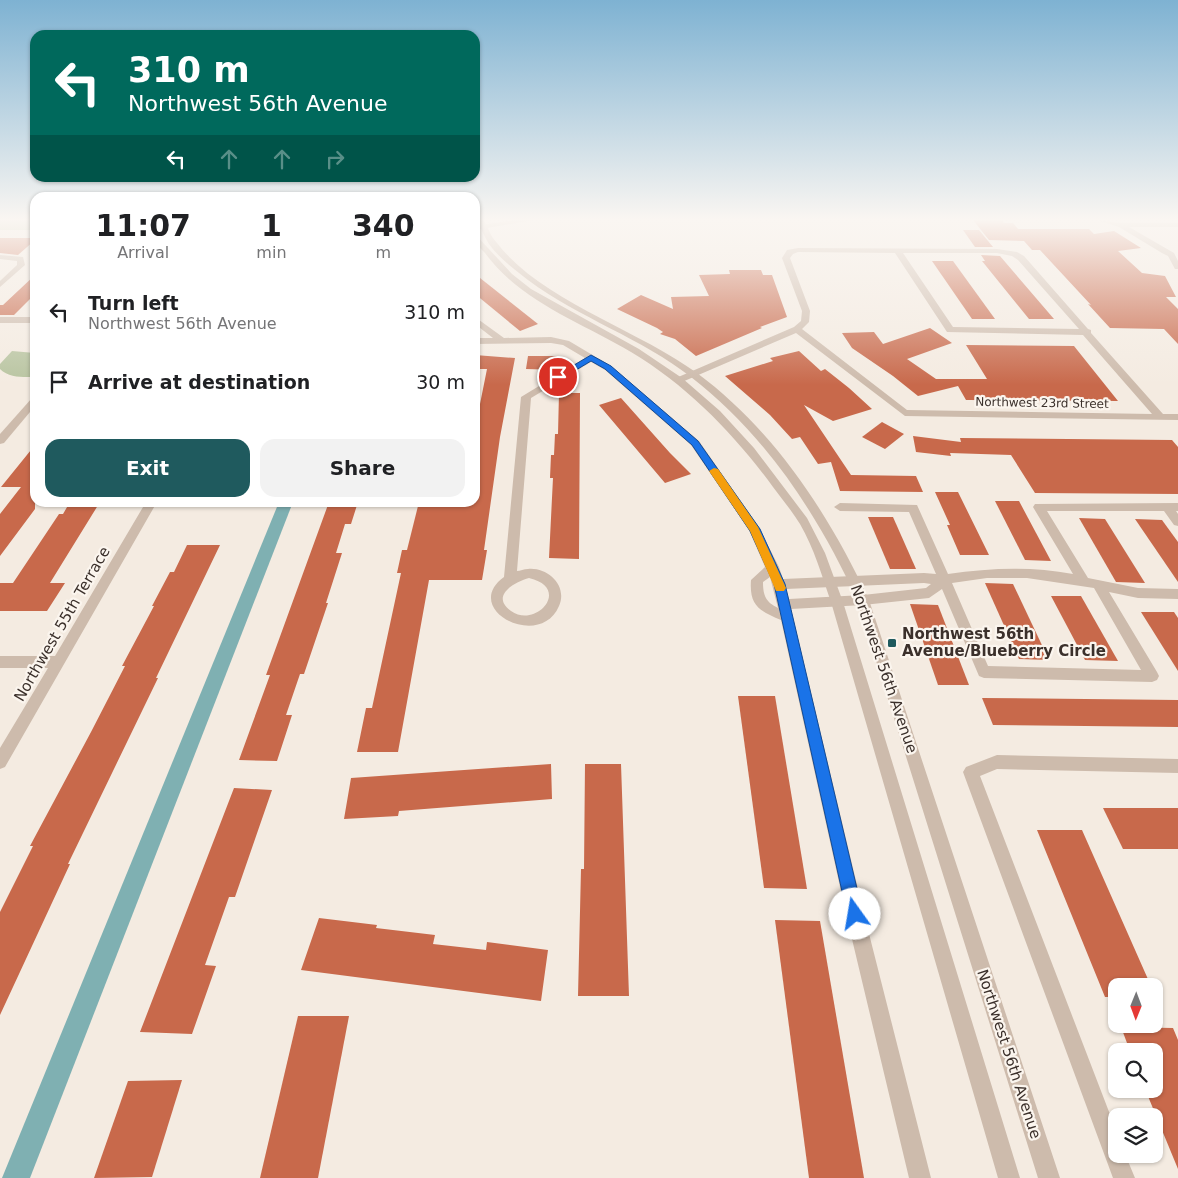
<!DOCTYPE html>
<html lang="en">
<head>
<meta charset="utf-8">
<style>
  body { margin:0; font-family:"DejaVu Sans",sans-serif; background:#f2f2f2; color:#202124; height:100vh; display:flex; flex-direction:column; font-size:19px; white-space:nowrap }
  * { box-sizing:border-box; margin:0 }
  p { font-size:16px; color:#757577 }
  .icon { flex:none; width:28px; height:28px; fill:none; stroke:currentColor; stroke-width:2; stroke-linecap:round; stroke-linejoin:round }
  .map { position:relative; flex:1; overflow:hidden }
  .details { position:absolute; left:30px; top:192px; width:450px; height:315px; display:flex; flex-direction:column; background:#fff; border-radius:15px; box-shadow:0 1px 4px #0004 }
  .details>* { flex:none }
  .top-card { position:absolute; left:30px; top:30px; width:450px; height:152px; border-radius:15px; box-shadow:0 1px 4px #0004; background:#00695c; color:#fff; overflow:hidden }
  .needle { width:32px; rotate:181deg }
  .buttons { position:absolute; left:1108px; top:978px; display:grid; gap:10px }
  .buttons a { display:grid; place-items:center; width:55px; height:55px; border-radius:10px; background:#fff; box-shadow:0 1px 4px #0004; font-size:25px }
  .pin { position:absolute; display:grid; place-items:center; width:42px; height:42px; color:#fff; margin:-21px; border:2px solid #fff; border-radius:50%; box-shadow:0 1px 5px #0007 }
  .me { position:absolute; width:55px; margin:-28px; rotate:347deg; stroke-linejoin:round; filter:drop-shadow(0 0 4px #0008) }
  .turn { display:flex; align-items:center; gap:18px; height:105px; padding:0 15px; font-size:22px }
  .turn .icon { width:65px; height:65px; stroke-width:2.5 }
  .turn b { display:block; font-size:35px; line-height:42px }
  .lanes { display:flex; align-items:center; height:48px; padding:0 15px; background:#0003; justify-content:center; gap:25px; direction:ltr }
  .lanes .off { opacity:.35 }
  .eta { display:flex; justify-content:space-evenly; align-items:center; height:85px; text-align:center }
  .eta b { font-size:30px; font-weight:700; line-height:35px }
  .action { display:flex; gap:10px; margin-top:auto; padding:10px 15px }
  .action a { flex:1; height:58px; border-radius:15px; background:#1f5a5e; color:#fff; font-size:20px; font-weight:700; line-height:58px; text-align:center }
  .action a+a { background:#f2f2f2; color:#202124 }
  ul { padding:0; list-style:none }
  li { display:flex; align-items:center; gap:15px; height:70px; padding:0 15px }
  li div { flex:1 }
  li b { display:block; font-size:19px }
  li em { font-style:normal }
  .map>svg:first-child { display:block }
  .green { fill:#b8c4a0 }
  .lines { fill:none; stroke-linecap:round; stroke-linejoin:round }
  .canal { fill:#7fb0b2; fill-rule:evenodd }
  .building { fill:#c8694b }
  .minor { fill:#cdbbac; fill-rule:evenodd }
  .tertiary { fill:#cdbbac; fill-rule:evenodd }
  .route { fill:#1a73e8; stroke:#114b97 }
  .slow { fill:#f59e0b }
  .poi-dot { fill:#1f5a5e; stroke:#fbf5ee; stroke-width:2 }
  .labels { text-anchor:middle; stroke-width:4.5; stroke-linejoin:round; paint-order:stroke }
  .far-street-label { font-size:12px; fill:#3b302b; stroke:#fbf5ee }
  .street-label { font-size:15px; fill:#3b302b; stroke:#fbf5ee }
  .poi-label { font-size:15px; font-weight:bold; fill:#3b302b; stroke:#fbf5ee; text-anchor:start }
</style>
</head>
<body>
<div class="map">
<svg width="1178" height="1178" viewBox="0 0 1178 1178">
  <rect width="100%" height="100%" fill="#f4ebe1"/>
  <g class="green">
    <rect x="0" y="220" width="35" height="10"/>
    <path d="M12 351 35 353 34 377C22 377 9 378 0 369V364Z"/>
  </g>
  <g class="lines">
    <path class="canal" d="M279 502H293L30 1178H2Z"/>
  </g>
  <g class="building">
    <path d="M973 220H1002L1004 223H1013L1018 229H1089L1094 234 1114 231 1141 248 1118 251 1142 273 1165 276 1176 297H1166L1178 309V344L1164 329 1110 328 1088 304 1091 305 1040 250H1032L1024 241 989 240Z"/>
    <path d="M963 230H979L993 247H975Z"/>
    <path d="M0 238H35V240L18 255 0 253Z"/>
    <path d="M981 255 1000 256 1054 319H1029L982 261H985Z"/>
    <path d="M932 261H953L995 319H972Z"/>
    <path d="M729 270H761L763 275H772L787 317 760 327 762 328 696 356 675 339 660 334 663 332 657 328 617 309 641 295 673 309 671 297 709 296 699 275 730 274Z"/>
    <path d="M475 274 538 324 520 331 475 294Z"/>
    <path d="M35 275V294L14 315H0V305H3Z"/>
    <path d="M930 328 952 343 907 359 936 379H987L966 345 1074 346 1118 401 966 400 958 386 918 396 893 376 852 348 842 333 874 332 883 344Z"/>
    <path d="M799 351 821 371 825 369 849 388 872 409 833 421 804 405 851 475 916 476 923 492 840 491 831 462 818 464 800 437 792 439 770 415 725 376 773 361 770 358Z"/>
    <path d="M475 355 515 358 500 437 484 550H487L482 580H429L398 752H357L366 708H372L401 573H397L402 550H407L419 502H475V429L487 369H475Z"/>
    <path d="M528 356H559L558 370 526 369Z"/>
    <path d="M559 393H580L579 559 549 558 553 478H550L551 455H554L555 434H558Z"/>
    <path d="M621 398 670 453 691 474 665 483 599 405Z"/>
    <path d="M882 422 904 434 885 449 862 437Z"/>
    <path d="M913 436 961 442 960 438 1172 440 1178 447V494L1035 493 1011 455 950 453 951 456 916 452Z"/>
    <path d="M35 445V509L0 556V514L21 487H1Z"/>
    <path d="M935 492H958L989 555H960L947 525H950Z"/>
    <path d="M995 501H1019L1051 561 1025 560Z"/>
    <path d="M70 502H100L50 583H65L47 611H0V583H13L59 514H63Z"/>
    <path d="M329 502H358L351 524H345L336 553H342L326 603H328L304 674H300L286 715H292L277 761 239 760 270 675H266Z"/>
    <path d="M868 517H893L916 569H890Z"/>
    <path d="M1079 518 1105 519 1145 583 1116 582Z"/>
    <path d="M1135 519 1162 520 1178 542V582Z"/>
    <path d="M187 545H220L156 678H158L68 864H70L0 1015V912L33 846H30L91 732 125 666H122L154 606H152L170 572H174Z"/>
    <path d="M985 583 1013 584 1049 660 1019 659Z"/>
    <path d="M1051 596H1081L1118 661 1085 660Z"/>
    <path d="M910 604 938 605 969 685H938Z"/>
    <path d="M1141 612H1174L1178 618V671Z"/>
    <path d="M738 696H775L807 889 764 888Z"/>
    <path d="M982 698 1178 700V727L993 725Z"/>
    <path d="M551 764 552 799 399 811 398 816 344 819 351 778Z"/>
    <path d="M585 764H621L629 996H578L581 869H584Z"/>
    <path d="M234 788 272 790 235 897H229L205 965 216 966 192 1034 140 1032Z"/>
    <path d="M1103 808H1178V849H1123Z"/>
    <path d="M1037 830H1082L1151 986H1116V997H1105Z"/>
    <path d="M319 918 377 925 376 928 435 935 433 944 486 950 487 942 548 950 541 1001 301 970Z"/>
    <path d="M775 920 820 921 864 1178H809Z"/>
    <path d="M298 1016H349L318 1178H260Z"/>
    <path d="M1121 1027 1173 1028 1178 1040V1169L1145 1089H1154V1051H1130Z"/>
    <path d="M182 1080 152 1177 94 1178 128 1081Z"/>
  </g>
  <g class="lines">
    <g class="minor">
      <path d="M514 220H534L475 230V226Z"/>
      <path d="M1097 220 1120 223H1178V227H1129L1174 253 1178 261V269H1175L1168 256 1162 253 1119 227Z"/>
      <path d="M798 248 997 249 1017 252 1024 256 1088 329 1091 330V333L1163 414H1178V420L905 416 796 333 682 382H676V378L794 327 801 321 802 311 782 258 787 250ZM798 252 895 253 947 332 1083 335 1152 414 907 410 802 329 809 322 810 311 790 258 793 254ZM903 253H997L1012 256 1018 260 1079 329 953 327Z"/>
      <path d="M0 255 23 257 25 265 0 287V281L17 265V261L0 259Z"/>
      <rect x="0" y="317" width="35" height="6"/>
      <path d="M475 317 504 338 551 337 569 341 611 366 699 441 758 526 779 567 783 579 924 573 936 574 909 512 840 511 834 507 840 503 917 505 948 574C990 568 1031 566 1073 574L1033 507 1035 504 1178 503V511H1176L1178 514V526L1174 525 1164 511H1047L1088 578 1138 588 1178 589V599L1138 598 1109 592 1157 672 1159 676 1157 680 1152 682 984 678 979 676 942 589 929 598 863 605 791 609 864 914 931 1178H909L846 914 781 620C760 611 749 606 751 580L765 567 749 530 691 445 605 370 591 362 531 398 517 571C520 571 524 569 528 569 548 567 568 586 559 606 540 651 460 609 504 577L521 397 585 358 563 345 551 343 475 344V338H493L475 324ZM770 577 778 608C766 602 763 596 763 582ZM529 578C572 588 536 629 511 611 490 596 514 582 529 578ZM987 578H1027L1094 588 1141 670 988 666 952 583ZM924 583 931 584 926 588 863 595 789 599 786 589Z"/>
      <path d="M35 397V406L4 443 0 444V434L32 398Z"/>
      <path d="M146 502H157L5 767 0 769V748L48 668H0V656H55Z"/>
      <path d="M997 755 1178 759V773L997 769 980 776 1116 1130V1154H1125L1135 1178H1113L963 772 966 767Z"/>
    </g>
    <g class="tertiary">
      <path d="M477 220H484C488 228 491 237 497 243 542 301 637 329 697 373 774 430 829 514 869 600L1060 1178H1038L857 600C819 516 765 434 691 377 641 338 579 318 528 280 515 270 499 258 489 244 484 236 481 228 477 220Z"/>
      <path d="M475 234 512 274 531 289 639 349 682 378 720 411 754 448 807 518 825 553 843 602 1020 1178H998L831 602C822 576 814 548 800 524 792 511 782 499 773 487 735 435 688 386 631 352 581 322 521 302 485 253 479 247 475 243 475 234Z"/>
    </g>
  </g>
  <linearGradient id="sky" x2="0" y2="1"><stop stop-color="#7eb2d2"/><stop offset="0.57" stop-color="#faf6f2"/><stop offset="1" stop-color="#faf6f2" stop-opacity="0"/></linearGradient>
  <rect width="1178" height="385" fill="url(#sky)"/>
  <path class="route" d="M591 355 611 366 698 441 760 529 785 584 863 914 861 919 855 922 850 919 847 914 774 584 750 531 692 445 605 369 591 361 561 379 554 377Z"/>
  <path class="slow" d="M714 468 718 469 758 527 786 588 784 591H776L750 531 709 471Z"/>
  <rect class="poi-dot" x="887" y="638" width="10" height="10" rx="2.5"/>
  <g class="labels">
    <g class="far-street-label">
      <text transform="translate(1042 403) rotate(1)" y="4">Northwest 23rd Street</text>
    </g>
    <g class="street-label">
      <text transform="translate(62 624) rotate(-60)" y="5">Northwest 55th Terrace</text>
      <text transform="translate(884 669) rotate(71)" y="5">Northwest 56th Avenue</text>
      <text transform="translate(1009 1054) rotate(72)" y="5">Northwest 56th Avenue</text>
    </g>
    <g class="poi-label">
      <text x="902" y="639">Northwest 56th<tspan x="902" dy="17">Avenue/Blueberry Circle</tspan></text>
    </g>
  </g>
</svg>
<div class="buttons">
<a><svg class="needle" viewBox="-14 -14 28 28"><path d="M0-13l5 13h-10z" fill="#e53935"/><path d="M0 13l5-13h-10z" fill="#757577"/></svg></a>
<a><svg class="icon" aria-label="search" viewBox="0 0 24 24"><circle cx="10" cy="10" r="6"/><path d="M15 15l6 6"/></svg></a>
<a><svg class="icon" aria-label="layers" viewBox="0 0 24 24"><path d="M12 4l9 5-9 5-9-5zM3 14l9 5 9-5"/></svg></a>
</div>
<div class="pin" style="left:558px;top:377px;background:#d93025"><svg class="icon" aria-label="arrive" viewBox="0 0 24 24"><path d="M6 21V4h12l-3 4 3 4H6"/></svg></div>
<svg class="me" style="left:855px;top:914px" viewBox="-20 -20 40 40"><circle r="19" fill="#fff"/><path d="M0-13L10 11 0 6-10 11z" fill="#1a73e8"/></svg>
<div class="top-card">
<div class="turn"><svg class="icon" aria-label="left" viewBox="0 0 24 24"><path d="M17 20v-9H6M10 6l-5 5 5 5"/></svg><div><b>310 m</b>Northwest 56th Avenue</div></div>
<div class="lanes"><svg class="icon" aria-label="left" viewBox="0 0 24 24"><path d="M17 20v-9H6M10 6l-5 5 5 5"/></svg><svg class="icon off" aria-label="ahead" viewBox="0 0 24 24"><path d="M12 20V5M6 11l6-6 6 6"/></svg><svg class="icon off" aria-label="ahead" viewBox="0 0 24 24"><path d="M12 20V5M6 11l6-6 6 6"/></svg><svg class="icon off" aria-label="right" viewBox="0 0 24 24"><path d="M7 20v-9h11M14 6l5 5-5 5"/></svg></div>
</div>
<section class="details">
<div class="eta">
<div><b>11:07</b><p>Arrival</p></div>
<div><b>1</b><p>min</p></div>
<div><b>340</b><p>m</p></div>
</div>
<ul>
<li><svg class="icon" aria-label="left" viewBox="0 0 24 24"><path d="M17 20v-9H6M10 6l-5 5 5 5"/></svg><div><b>Turn left</b><p>Northwest 56th Avenue</p></div><em>310 m</em></li>
<li><svg class="icon" aria-label="arrive" viewBox="0 0 24 24"><path d="M6 21V4h12l-3 4 3 4H6"/></svg><div><b>Arrive at destination</b></div><em>30 m</em></li>
</ul>
<div class="action"><a>Exit</a><a>Share</a></div>
</section>
</div>
</body>
</html>
